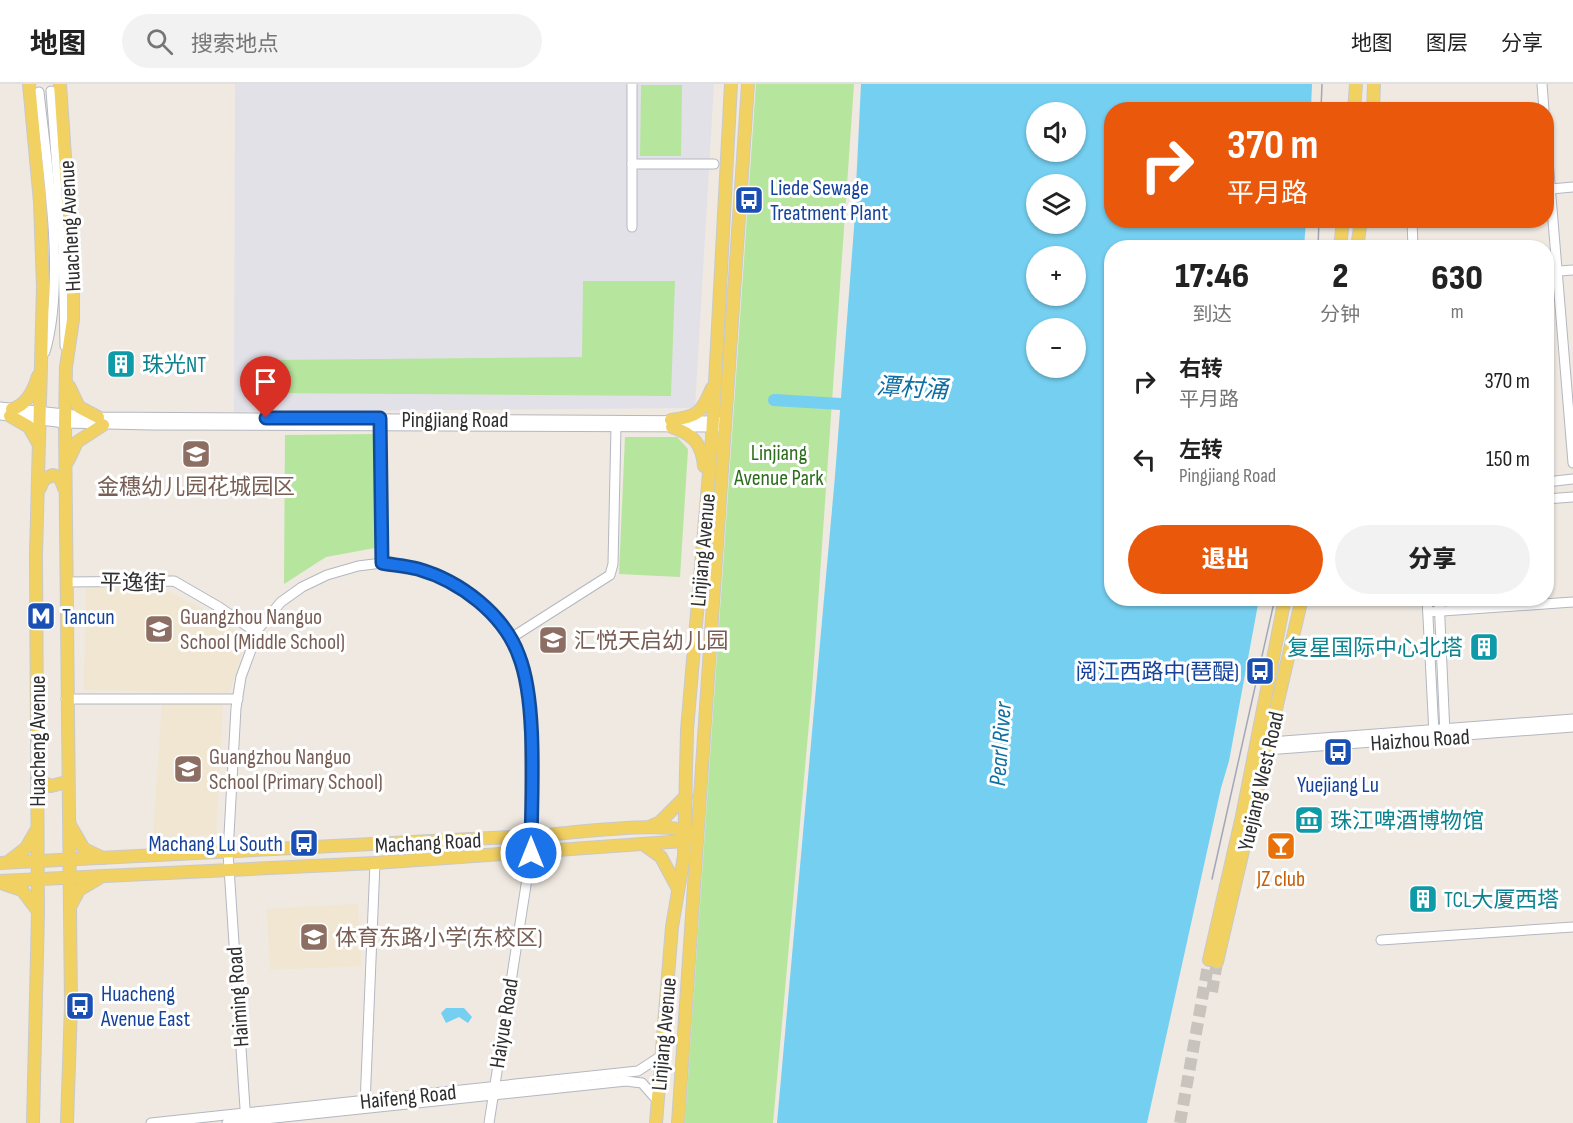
<!DOCTYPE html>
<html lang="zh">
<head>
<meta charset="utf-8">
<style>
  body { margin:0; font-family:"Sofia Sans Condensed","Noto Sans SC",sans-serif; background:#f2f2f2; color:#222; height:100vh; display:flex; flex-direction:column; font-size:22px; white-space:nowrap }
  * { box-sizing:border-box; margin:0 }
  p { font-size:20px; color:#767676 }
  .icon { flex:none; width:33px; height:33px; fill:none; stroke:currentColor; stroke-width:2; stroke-linecap:round; stroke-linejoin:round }
  .map { position:relative; flex:1; overflow:hidden }
  .side { position:absolute; left:1104px; top:156px; width:450px; height:366px; display:flex; flex-direction:column; background:#fff; border-radius:24px; box-shadow:0 2px 4px #0004 }
  .side>* { flex:none }
  .banner { position:absolute; left:1104px; top:18px; width:450px; height:126px; border-radius:24px; box-shadow:0 2px 4px #0004; background:#ea580c; color:#fff; overflow:hidden }
  .tools { position:absolute; left:1026px; top:18px; display:grid; gap:12px }
  .tools a { display:grid; place-items:center; width:60px; height:60px; border-radius:50%; background:#fff; box-shadow:0 2px 4px #0004; font-size:30px }
  .pin { position:absolute; display:grid; place-items:center; width:51px; height:51px; color:#fff; margin:-62px -26px; border-radius:50% 50% 50% 0; rotate:-45deg; box-shadow:0 0 6px #0007 }
  .pin .icon { rotate:45deg }
  .me { position:absolute; width:66px; margin:-33px; rotate:0deg; stroke-linejoin:round; filter:drop-shadow(0 0 4px #0008) }
  .turn { display:flex; align-items:center; gap:21px; height:126px; padding:0 24px; font-size:27px }
  .turn .icon { width:78px; height:78px; stroke-width:2.5 }
  .turn b { display:block; font-size:42px; line-height:51px }
  .eta { display:flex; justify-content:space-evenly; align-items:center; height:102px; text-align:center }
  .eta b { font-size:36px; font-weight:800; line-height:42px }
  .button { display:flex; gap:12px; margin-top:auto; padding:12px 24px }
  .button a { flex:1; height:69px; border-radius:36px; background:#ea580c; color:#fff; font-size:24px; font-weight:800; line-height:69px; text-align:center }
  .button a+a { background:#f2f2f2; color:#222 }
  ul { padding:0; list-style:none }
  li { display:flex; align-items:center; gap:18px; height:78px; padding:0 24px }
  li div { flex:1 }
  li b { display:block; font-size:22px }
  li em { font-style:normal }
  header { display:flex; align-items:center; gap:36px; box-sizing:border-box; height:84px; padding:0 30px; background:#fff; border-bottom:2px solid #e0e0e0 }
  header strong { font-size:28px }
  nav { display:flex; gap:33px; margin-inline-start:auto; font-size:21px }
  .search { width:420px; height:54px; background:#f2f2f2; display:flex; align-items:center; gap:15px; box-sizing:border-box; padding:0 21px; border-radius:33px; color:#767676; font-size:22px }
  .map>svg:first-child { display:block }
  .industrial { fill:#e3e1e8 }
  .education { fill:#f0e6d1 }
  .green { fill:#b6e59e }
  .water { fill:#75cff0; fill-rule:evenodd }
  .lines { fill:none; stroke-linecap:round; stroke-linejoin:round }
  .river { stroke:#75cff0; stroke-width:12 }
  .major-tunnel { stroke:#c8c4bd; stroke-width:12; stroke-dasharray:12 6; stroke-linecap:butt }
  .minor-casing { stroke:#b4b7c1; stroke-width:11 }
  .major-casing { stroke:#c9c9c9; stroke-width:14 }
  .minor { stroke:#fff; stroke-width:9 }
  .major { stroke:#f2d163; stroke-width:12 }
  .tram { stroke:#a3a6b8; stroke-width:1.5 }
  .route-casing { stroke:#114b97; stroke-width:15 }
  .route { stroke:#1a73e8; stroke-width:10 }
  .labels { text-anchor:middle; stroke-width:6; stroke-linejoin:round; paint-order:stroke }
  .transit-label { font-size:22px; fill:#164399; stroke:#fff; text-anchor:start }
  .street-label { font-size:22px; fill:#2e2e2e; stroke:#fff }
  .culture-label { font-size:22px; fill:#0d838f; stroke:#fff; text-anchor:start }
  .park-label { font-size:22px; fill:#2c6e1b; stroke:#fff }
  .education-label { font-size:22px; fill:#785e54; stroke:#fff; text-anchor:start }
  .food-label { font-size:22px; fill:#c56008; stroke:#fff }
  .water-label { font-size:24px; font-style:italic; fill:#0d6fa3; stroke:#fff }
</style>
</head>
<body>
<header>
<strong>地图</strong>
<div class="search"><svg class="icon" aria-label="search" viewBox="0 0 24 24"><circle cx="10" cy="10" r="6"/><path d="M15 15l6 6"/></svg>搜索地点</div>
<nav><a>地图</a><a>图层</a><a>分享</a></nav>
</header>
<div class="map">
<svg width="1573" height="1039" viewBox="0 0 1573 1039">
  <rect width="100%" height="100%" fill="#efe9e1"/>
  <path class="industrial" d="M235 0H714L695 324 234 328Z"/>
  <g class="education">
    <path d="M86 502 169 508 221 534 246 556 229 609 84 606Z"/>
    <path d="M223 619 216 751 153 753 162 620Z"/>
    <path d="M358 820 361 882 270 886 267 825Z"/>
  </g>
  <g class="green">
    <path d="M756 0H854L812 606 773 1039H685Z"/>
    <path d="M641 1H682L681 72H640Z"/>
    <path d="M583 197H675L671 312 268 309 267 276 582 273Z"/>
    <path d="M374 350 375 464 326 473 284 500 285 351Z"/>
    <path d="M625 353H677L688 365 680 493 619 490Z"/>
  </g>
  <g class="water">
    <path d="M861 0H1312L1311 25 1112 26V136L1306 137 1304 163 1112 164V514L1259 515 1229 677 1221 704 1147 1039H777L835 392 854 144ZM1036 28H1076V68H1036ZM1036 100H1076V140H1036ZM1036 172H1076V212H1036ZM1036 244H1076V284H1036Z"/>
    <path d="M446 924H464L472 933 468 939 459 933 446 939 441 929Z"/>
  </g>
  <g class="lines">
    <path class="river" d="M774 316 857 321"/>
    <g class="major-tunnel">
      <path d="M1212 908 1217 878"/>
      <path d="M1180 1039 1209 876"/>
    </g>
    <g class="minor-casing">
      <g id="minor">
        <path d="M1542 0 1544 26"/>
        <path d="M51 7 63 163 65 262"/>
        <path d="M39 8C47 82 66 197 45 268"/>
        <path d="M1546 52 1573 379"/>
        <path d="M632 80H714"/>
        <path d="M1551 105 1573 103"/>
        <path d="M1412 136 1413 164"/>
        <path d="M632 143V0"/>
        <path d="M1546 188 1573 186"/>
        <path d="M0 323 92 333 717 337"/>
        <path d="M0 331 65 339 151 341 717 343"/>
        <path d="M380 338 382 479"/>
        <path d="M1546 398 1573 395"/>
        <path d="M1546 415 1573 413"/>
        <path d="M66 498 174 497 219 523 257 549"/>
        <path d="M1427 514 1434 650"/>
        <path d="M1439 514 1445 650"/>
        <path d="M1428 528 1573 518"/>
        <path d="M511 554 610 491 613 480 616 343"/>
        <path d="M66 615H238"/>
        <path d="M1270 658 1573 635"/>
        <path d="M1268 666 1573 643"/>
        <path d="M1381 856 1573 843"/>
        <path d="M365 1021 375 779"/>
        <path d="M151 1039 638 987 661 972"/>
        <path d="M227 1039 626 997 642 999 657 1016"/>
        <path d="M246 1039 228 769 236 624 241 593 259 544 281 518 302 503 327 491 358 482 382 479 417 485 449 497 486 523 511 554 520 573 529 618 531 769 489 1039"/>
      </g>
    </g>
    <g class="major-casing">
      <g id="major">
        <path d="M29 0 40 118 43 203 36 471 38 828 33 1039"/>
        <path d="M60 0 73 189V236L66 283 65 339 71 922 67 1039"/>
        <path d="M1354 26 1356 0"/>
        <path d="M1373 26 1374 0"/>
        <path d="M1340 164 1343 136"/>
        <path d="M1357 164 1361 136"/>
        <path d="M69 302 79 323 98 333"/>
        <path d="M12 325C27 321 34 306 38 292"/>
        <path d="M10 332 29 343 38 359"/>
        <path d="M671 336C698 332 701 330 712 304"/>
        <path d="M672 343C693 350 702 360 704 382"/>
        <path d="M68 377 77 358 103 341"/>
        <path d="M40 404 44 395 53 391 60 394 64 404"/>
        <path d="M37 696 51 702 67 698"/>
        <path d="M70 741 84 765 103 774"/>
        <path d="M649 743 660 738 686 712"/>
        <path d="M643 760 661 773 678 805"/>
        <path d="M8 778 26 764 37 745"/>
        <path d="M0 779C177 771 354 762 531 752 568 750 659 736 690 748"/>
        <path d="M0 797 375 779 684 757 690 754"/>
        <path d="M4 800 22 806 38 827"/>
        <path d="M70 823 79 806 99 794"/>
        <path d="M1209 876 1242 732 1285 514"/>
        <path d="M1217 878 1302 514"/>
        <path d="M656 1039 672 843 684 772 687 646 712 354 731 0"/>
        <path d="M678 1039 748 0"/>
      </g>
    </g>
    <use href="#minor" class="minor"/>
    <use href="#major" class="major"/>
    <g class="tram">
      <path d="M1321 26 1322 0"/>
      <path d="M1318 164 1319 136"/>
      <path d="M1212 795 1275 514"/>
    </g>
  </g>
  <g class="lines">
    <g class="route-casing">
      <path id="route" d="M266 334H380L382 479C393 481 407 482 418 485 460 497 504 530 519 572 538 620 531 716 531 769"/>
    </g>
    <use href="#route" class="route"/>
  </g>
  <defs>
    <g id="bus-square" transform="scale(1.5)"><rect x="-9" y="-9" width="18" height="18" rx="4" fill="#1a4fb4" stroke="#fff"/><path d="M-5-6H5V4H4V6H2V4H-2V6H-4V4H-5ZM-3.5-4V0h7V-4ZM-3.5 1.2v1.5H-2V1.2ZM2 1.2v1.5H3.5V1.2Z" fill="#fff"/></g>
    <g id="building-square" transform="scale(1.5)"><rect x="-9" y="-9" width="18" height="18" rx="4" fill="#0f9aa8" stroke="#fff"/><path d="M-4-6H4V6H1V3H-1V6H-4ZM-2.5-4.3h1.7v1.8h-1.7ZM.8-4.3h1.7v1.8H.8ZM-2.5-1h1.7V.8h-1.7ZM.8-1h1.7V.8H.8Z" fill="#fff"/></g>
    <g id="school-square" transform="scale(1.5)"><rect x="-9" y="-9" width="18" height="18" rx="4" fill="#8d6e63" stroke="#fff"/><path d="M0-5L7-2L0 1L-7-2ZM-4 1L0 2.5L4 1V4Q0 6-4 4Z" fill="#fff"/></g>
    <g id="metro-square" transform="scale(1.5)"><rect x="-9" y="-9" width="18" height="18" rx="4" fill="#1a4fb4" stroke="#fff"/><path d="M-5.5 5V-5H-3L0 0L3-5H5.5V5H3V-.5L0 4L-3-.5V5Z" fill="#fff"/></g>
    <g id="museum-square" transform="scale(1.5)"><rect x="-9" y="-9" width="18" height="18" rx="4" fill="#0f9aa8" stroke="#fff"/><path d="M0-6L6-3V-2H-6V-3ZM-5-1h2V3h-2ZM-1-1h2V3h-2ZM3-1h2V3H3ZM-6 4H6V6H-6Z" fill="#fff"/></g>
    <g id="bar-square" transform="scale(1.5)"><rect x="-9" y="-9" width="18" height="18" rx="4" fill="#e8710a" stroke="#fff"/><path d="M-6-5H6L.8 .8V4.5H3.5V6h-7V4.5H-.8V.8Z" fill="#fff"/></g>
  </defs>
  <g fill-rule="evenodd">
    <use href="#bus-square" x="749" y="116"/>
    <use href="#building-square" x="121" y="280"/>
    <use href="#school-square" x="196" y="370"/>
    <use href="#metro-square" x="41" y="532"/>
    <use href="#school-square" x="159" y="545"/>
    <use href="#school-square" x="553" y="556"/>
    <use href="#building-square" x="1484" y="563"/>
    <use href="#bus-square" x="1260" y="587"/>
    <use href="#bus-square" x="1338" y="668"/>
    <use href="#school-square" x="188" y="685"/>
    <use href="#museum-square" x="1309" y="736"/>
    <use href="#bus-square" x="304" y="759"/>
    <use href="#bar-square" x="1281" y="762"/>
    <use href="#building-square" x="1423" y="815"/>
    <use href="#school-square" x="314" y="853"/>
    <use href="#bus-square" x="80" y="922"/>
  </g>
  <g class="labels">
    <g class="transit-label">
      <text x="770" y="111">Liede Sewage<tspan x="770" dy="25">Treatment Plant</tspan></text>
      <text x="62" y="540">Tancun</text>
      <text x="1239" y="595" text-anchor="end">阅江西路中(琶醍)</text>
      <text x="1338" y="708" text-anchor="middle">Yuejiang Lu</text>
      <text x="283" y="767" text-anchor="end">Machang Lu South</text>
      <text x="101" y="917">Huacheng<tspan x="101" dy="25">Avenue East</tspan></text>
    </g>
    <g class="street-label">
      <text transform="translate(69 142) rotate(-93)" y="8">Huacheng Avenue</text>
      <text x="455" y="343">Pingjiang Road</text>
      <text transform="translate(702 466) rotate(-85)" y="8">Linjiang Avenue</text>
      <text transform="translate(133 498) rotate(1)" y="8">平逸街</text>
      <text transform="translate(1420 655) rotate(-4)" y="8">Haizhou Road</text>
      <text transform="translate(37 657) rotate(-90)" y="8">Huacheng Avenue</text>
      <text transform="translate(1260 697) rotate(-77)" y="8">Yuejiang West Road</text>
      <text transform="translate(428 758) rotate(-3)" y="8">Machang Road</text>
      <text transform="translate(237 913) rotate(-94)" y="8">Haiming Road</text>
      <text transform="translate(503 939) rotate(-81)" y="8">Haiyue Road</text>
      <text transform="translate(663 950) rotate(-85)" y="8">Linjiang Avenue</text>
      <text transform="translate(408 1012) rotate(-6)" y="8">Haifeng Road</text>
    </g>
    <g class="culture-label">
      <text x="142" y="288">珠光NT</text>
      <text x="1463" y="571" text-anchor="end">复星国际中心北塔</text>
      <text x="1330" y="744">珠江啤酒博物馆</text>
      <text x="1444" y="823">TCL大厦西塔</text>
    </g>
    <g class="park-label">
      <text x="779" y="376">Linjiang<tspan x="779" dy="25">Avenue Park</tspan></text>
    </g>
    <g class="education-label">
      <text x="196" y="410" text-anchor="middle">金穗幼儿园花城园区</text>
      <text x="180" y="540">Guangzhou Nanguo<tspan x="180" dy="25">School (Middle School)</tspan></text>
      <text x="574" y="564">汇悦天启幼儿园</text>
      <text x="209" y="680">Guangzhou Nanguo<tspan x="209" dy="25">School (Primary School)</tspan></text>
      <text x="335" y="861">体育东路小学(东校区)</text>
    </g>
    <g class="food-label">
      <text x="1281" y="802">JZ club</text>
    </g>
    <g class="water-label">
      <text transform="translate(912 304) rotate(3)" y="8">潭村涌</text>
      <text transform="translate(1000 660) rotate(-86)" y="8">Pearl River</text>
    </g>
  </g>
</svg>
<div class="tools">
<a><svg class="icon" aria-label="sound" viewBox="0 0 24 24"><path d="M4 9h4l5-4v14l-5-4H4zM17 9q2 3 0 6"/></svg></a>
<a><svg class="icon" aria-label="layers" viewBox="0 0 24 24"><path d="M12 4l9 5-9 5-9-5zM3 14l9 5 9-5"/></svg></a>
<a>+</a>
<a>−</a>
</div>
<div class="pin" style="left:266px;top:334px;background:#d93025"><svg class="icon" aria-label="arrive" viewBox="0 0 24 24"><path d="M6 21V4h12l-3 4 3 4H6"/></svg></div>
<svg class="me" style="left:531px;top:769px" viewBox="-20 -20 40 40"><circle r="17" fill="#1a73e8" stroke="#fff" stroke-width="3"/><path d="M0-11L8 9 0 5-8 9z" fill="#fff"/></svg>
<div class="banner">
<div class="turn"><svg class="icon" aria-label="right" viewBox="0 0 24 24"><path d="M7 20v-9h11M14 6l5 5-5 5"/></svg><div><b>370 m</b>平月路</div></div>
</div>
<section class="side">
<div class="eta">
<div><b>17:46</b><p>到达</p></div>
<div><b>2</b><p>分钟</p></div>
<div><b>630</b><p>m</p></div>
</div>
<ul>
<li><svg class="icon" aria-label="right" viewBox="0 0 24 24"><path d="M7 20v-9h11M14 6l5 5-5 5"/></svg><div><b>右转</b><p>平月路</p></div><em>370 m</em></li>
<li><svg class="icon" aria-label="left" viewBox="0 0 24 24"><path d="M17 20v-9H6M10 6l-5 5 5 5"/></svg><div><b>左转</b><p>Pingjiang Road</p></div><em>150 m</em></li>
</ul>
<div class="button"><a>退出</a><a>分享</a></div>
</section>
</div>
</body>
</html>
